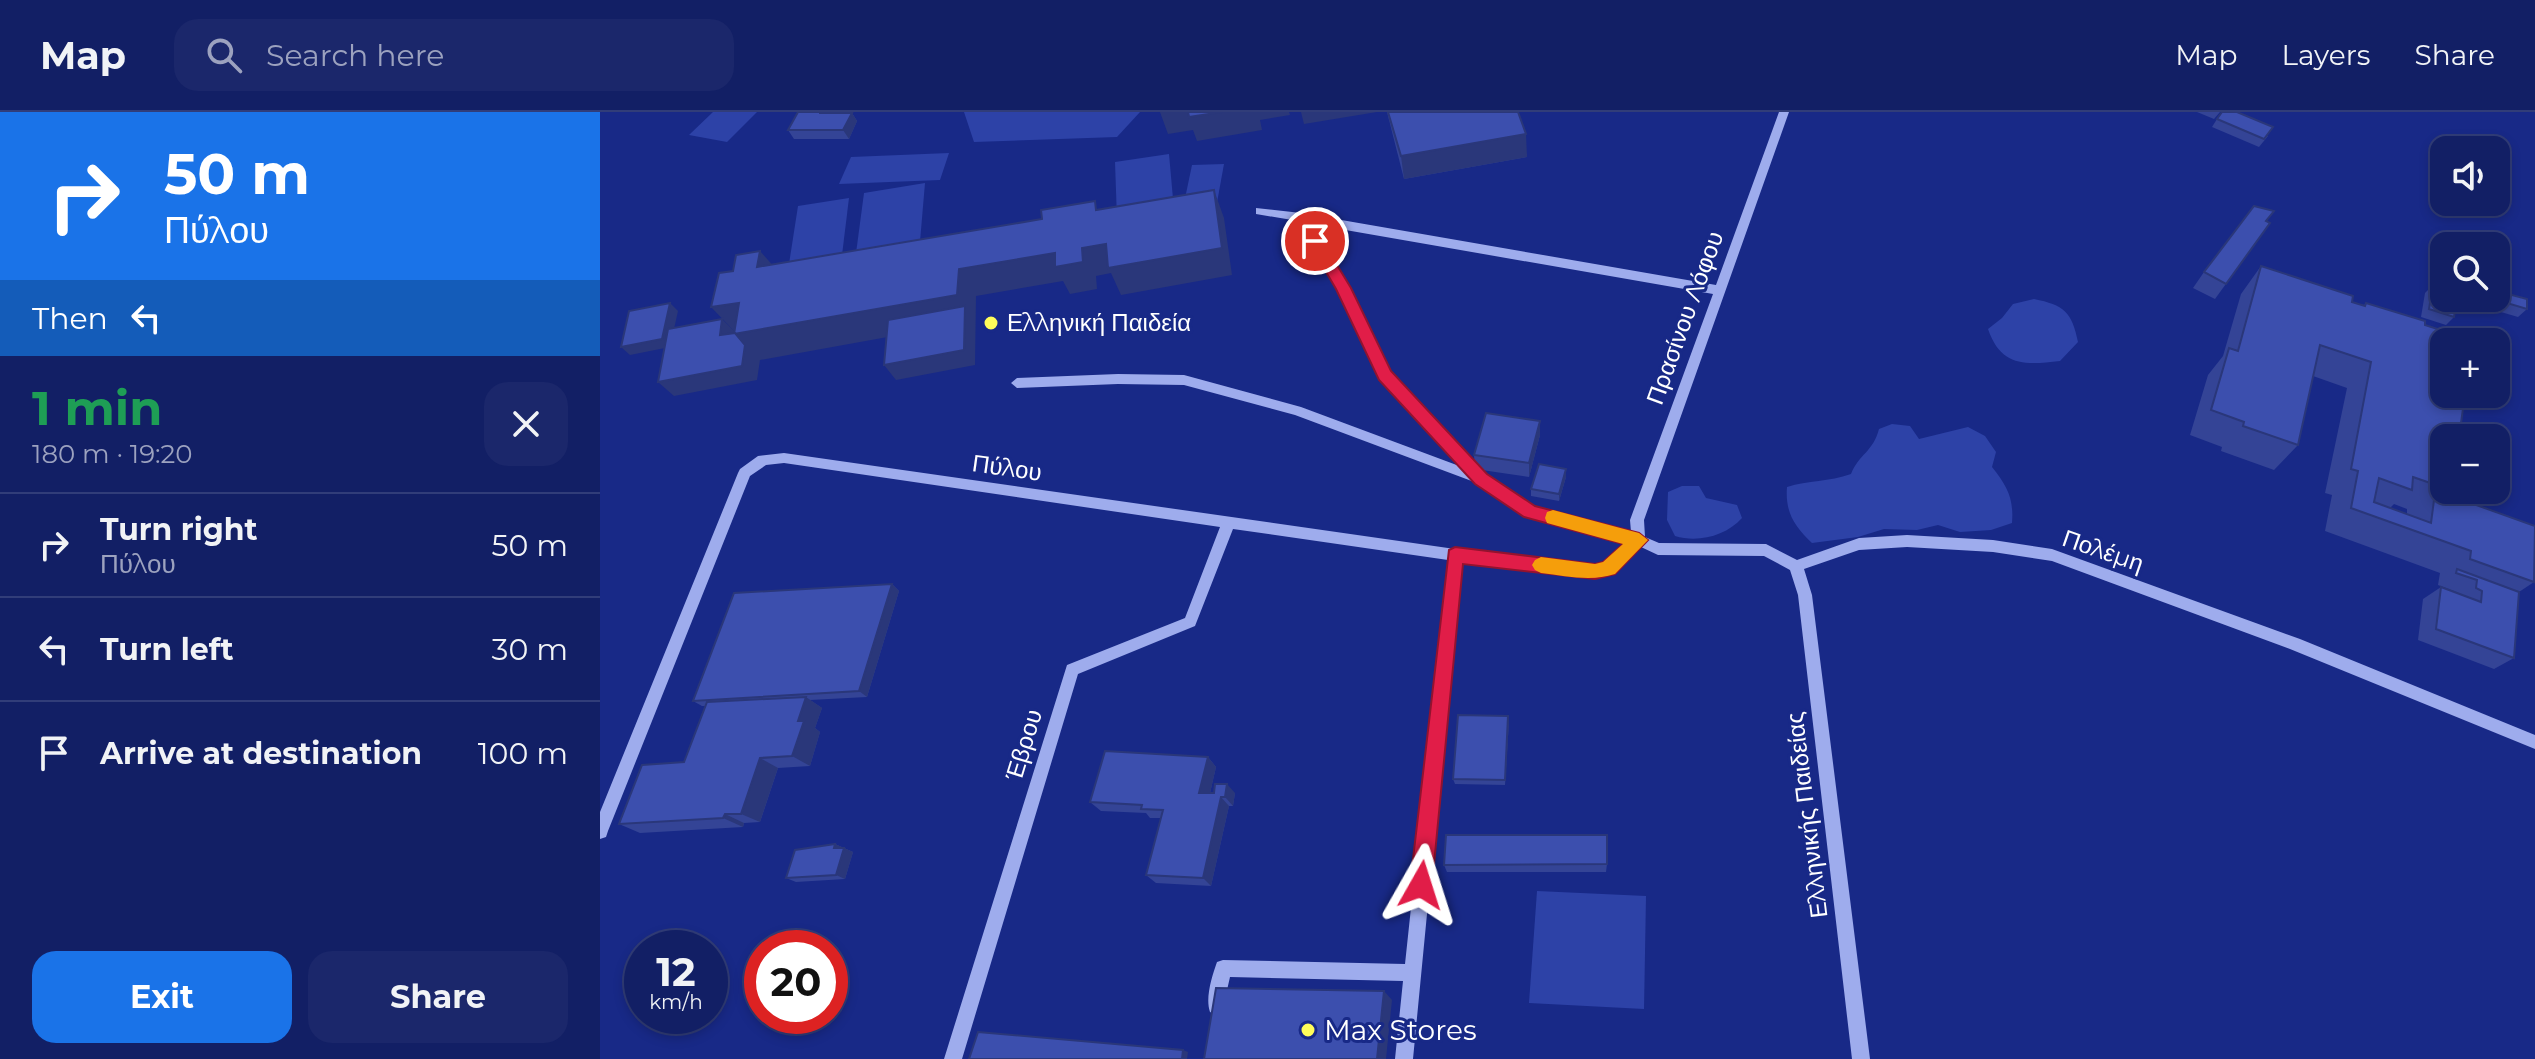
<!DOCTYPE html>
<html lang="en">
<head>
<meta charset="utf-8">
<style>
  body { margin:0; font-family:Montserrat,sans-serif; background:#1b276b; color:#f1f3f6; height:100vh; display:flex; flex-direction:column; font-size:30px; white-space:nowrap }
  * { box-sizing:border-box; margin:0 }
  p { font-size:26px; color:#9ca2bf }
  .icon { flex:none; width:44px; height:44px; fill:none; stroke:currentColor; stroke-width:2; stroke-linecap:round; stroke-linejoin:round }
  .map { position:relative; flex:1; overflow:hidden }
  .drawer { display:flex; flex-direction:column; background:#121f65; width:600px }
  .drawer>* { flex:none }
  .top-card { background:#1a73e8; color:#fff; overflow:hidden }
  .tools { position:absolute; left:1830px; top:24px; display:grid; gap:16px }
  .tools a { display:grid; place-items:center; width:80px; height:80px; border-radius:16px; background:#121f65; box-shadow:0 4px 12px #0003,0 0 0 2px #313d79; font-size:40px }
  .speed { position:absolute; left:24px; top:818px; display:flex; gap:16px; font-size:40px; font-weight:700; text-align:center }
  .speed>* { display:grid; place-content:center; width:104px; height:104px; border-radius:50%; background:#121f65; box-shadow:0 4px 12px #0003,0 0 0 2px #313d79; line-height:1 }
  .speed small { font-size:20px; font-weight:400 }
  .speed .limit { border:12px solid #d22; background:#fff; color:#111 }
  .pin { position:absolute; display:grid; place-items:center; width:68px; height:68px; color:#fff; margin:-34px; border:4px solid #fff; border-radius:50%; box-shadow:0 2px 8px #0007 }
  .me { position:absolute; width:88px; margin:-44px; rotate:6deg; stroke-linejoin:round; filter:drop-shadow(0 0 6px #0008) }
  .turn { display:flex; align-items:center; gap:28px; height:168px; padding:0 32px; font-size:36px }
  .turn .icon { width:104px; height:104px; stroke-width:2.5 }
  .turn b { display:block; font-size:56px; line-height:68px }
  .then { display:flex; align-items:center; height:76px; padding:0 32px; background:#0003; gap:16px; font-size:30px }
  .round { display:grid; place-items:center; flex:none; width:84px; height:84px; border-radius:24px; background:#1b276b }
  .head { display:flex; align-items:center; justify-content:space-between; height:136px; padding:0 32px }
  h1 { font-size:48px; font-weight:700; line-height:60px; color:#1e9e55 }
  .action { display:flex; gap:16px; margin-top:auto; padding:16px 32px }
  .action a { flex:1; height:92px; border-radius:24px; background:#1a73e8; color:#fff; font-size:32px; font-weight:700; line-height:92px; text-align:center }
  .action a+a { background:#1b276b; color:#f1f3f6 }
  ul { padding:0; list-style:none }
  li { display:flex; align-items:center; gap:24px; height:104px; padding:0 32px; border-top:2px solid #313d79 }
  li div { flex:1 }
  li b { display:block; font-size:30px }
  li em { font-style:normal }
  header { display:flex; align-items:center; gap:48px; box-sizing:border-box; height:112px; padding:0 40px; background:#121f65; border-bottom:2px solid #313d79 }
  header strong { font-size:38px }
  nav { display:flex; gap:44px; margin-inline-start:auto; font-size:28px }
  .search { width:560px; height:72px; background:#1b276b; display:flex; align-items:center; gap:20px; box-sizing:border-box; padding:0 28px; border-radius:24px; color:#9ca2bf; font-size:30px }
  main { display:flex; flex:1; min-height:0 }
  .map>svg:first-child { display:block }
  .green { fill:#2d42a7 }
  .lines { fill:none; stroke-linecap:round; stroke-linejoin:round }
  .minor { fill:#9eaced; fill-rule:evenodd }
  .wall { fill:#344496; fill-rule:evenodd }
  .shaded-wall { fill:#2a377a }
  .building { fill:#3c4fae; stroke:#2a377a; stroke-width:2; fill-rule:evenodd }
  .route { fill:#e11d48; stroke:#92132f; stroke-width:2 }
  .slow { fill:#f59e0b }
  .poi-dot { fill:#fffd5a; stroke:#182987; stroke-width:3 }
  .labels { text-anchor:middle; stroke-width:6; stroke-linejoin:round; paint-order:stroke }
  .street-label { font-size:24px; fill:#fff; stroke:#182987 }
  .poi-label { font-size:24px; fill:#fff; stroke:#182987; text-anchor:start }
  .near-poi-label { font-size:28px; fill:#fff; stroke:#182987; text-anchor:start }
</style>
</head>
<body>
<header>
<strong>Map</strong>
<div class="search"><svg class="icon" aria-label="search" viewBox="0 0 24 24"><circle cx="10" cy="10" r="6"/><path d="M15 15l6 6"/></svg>Search here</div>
<nav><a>Map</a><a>Layers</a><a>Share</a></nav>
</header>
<main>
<section class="drawer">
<div class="top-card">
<div class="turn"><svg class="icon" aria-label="right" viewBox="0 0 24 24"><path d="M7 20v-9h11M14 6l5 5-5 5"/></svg><div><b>50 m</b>Πύλου</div></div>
<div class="then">Then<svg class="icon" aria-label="left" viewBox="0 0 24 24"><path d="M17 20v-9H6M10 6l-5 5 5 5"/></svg></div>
</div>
<div class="head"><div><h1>1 min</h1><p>180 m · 19:20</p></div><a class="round"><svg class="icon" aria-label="close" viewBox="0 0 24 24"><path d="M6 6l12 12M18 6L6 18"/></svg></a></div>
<ul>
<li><svg class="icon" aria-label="right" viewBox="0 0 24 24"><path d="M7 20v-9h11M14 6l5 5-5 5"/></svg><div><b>Turn right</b><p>Πύλου</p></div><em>50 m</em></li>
<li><svg class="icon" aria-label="left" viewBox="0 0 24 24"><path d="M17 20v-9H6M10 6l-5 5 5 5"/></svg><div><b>Turn left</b></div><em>30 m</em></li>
<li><svg class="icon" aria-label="arrive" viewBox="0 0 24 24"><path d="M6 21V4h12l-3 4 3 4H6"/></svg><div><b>Arrive at destination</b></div><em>100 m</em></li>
</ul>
<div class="action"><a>Exit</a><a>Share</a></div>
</section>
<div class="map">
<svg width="1935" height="947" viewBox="0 0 1935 947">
  <rect width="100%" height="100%" fill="#182987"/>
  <g class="green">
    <path d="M113 0H157L127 30 89 23Z"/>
    <path d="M364 0H540L517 25 374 30Z"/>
    <path d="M349 41 340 68 239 72 251 45Z"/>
    <path d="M569 42 574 98 517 107 515 50Z"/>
    <path d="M624 52 616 96H583L592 53Z"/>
    <path d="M325 71 318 153 253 164 264 81Z"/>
    <path d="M249 86 242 143 189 152 198 94Z"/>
    <path d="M1434 187C1464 193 1472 200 1478 230L1460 249C1425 253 1401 255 1388 217L1402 206 1413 192Z"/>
    <path d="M1292 312 1310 314 1319 327 1368 315 1385 324 1396 340 1392 355C1407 374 1414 386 1412 411L1391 418 1360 420 1338 413 1317 418 1284 417 1258 425 1212 431C1194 414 1185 400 1187 375 1208 368 1229 370 1251 362 1259 342 1273 340 1279 317Z"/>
    <path d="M1082 374H1099L1106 386 1137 393 1142 406C1126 424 1098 431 1075 424L1067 408 1068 380Z"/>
    <path d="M937 779 1046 784 1044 897 929 891Z"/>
  </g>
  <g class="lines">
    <path class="minor" d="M1179 0H1189L1044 408 1045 425 1059 431 1166 432 1197 448 1259 426 1307 423 1393 428 1452 437 1700 527 1935 623V637L1690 537 1452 449 1393 440 1307 435 1259 438 1204 457 1212 483 1270 947H1252L1198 483 1190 458 1164 444 1058 443 1041 435 1013 460 995 465 861 450 813 947H795L803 869 630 865 622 900 616 903 610 900C605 886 612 864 617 850L623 848 805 852 848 448 633 417 595 514 478 562 362 947H344L467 553 585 506 620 415 184 351 166 353 150 364 8 719 6 725 0 727V700L138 361 140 357 158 344 184 341 855 437 995 453 1004 451 1027 431 926 404 877 371 695 303 584 273 518 272 417 276 411 271 417 266 518 262 584 263 701 295 862 355 781 266 737 176 698 109 656 102V96L701 101 1116 173ZM711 112 1113 182 1030 408 1031 420 935 395 886 363 790 260 749 176Z"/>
  </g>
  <g class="wall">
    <path d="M198 0 252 1 257 9 249 27H194L188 18Z"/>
    <path d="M787 0H918L927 45 804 67Z"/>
    <path d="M1597 0H1620L1614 7Z"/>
    <path d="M1617 7 1668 24 1659 35 1612 15Z"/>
    <path d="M1666 109 1670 111 1615 187 1593 176 1604 160Z"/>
    <path d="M1661 154 1752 190 1764 193 1766 191 1825 213 1851 384 1934 470 1919 480 1914 546 1894 557 1818 528 1823 487 1841 475 1859 481 1838 473 1840 461 1725 419 1732 383 1725 381 1747 276 1713 264 1698 333 1674 358 1621 339 1622 335 1590 323 1608 263 1623 244 1641 182ZM1794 392 1807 397V402L1790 396Z"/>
    <path d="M1833 173 1841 176 1844 173V186L1854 205 1846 213 1821 205 1825 181Z"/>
    <path d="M1908 182 1927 197 1918 205 1863 189 1864 186H1896Z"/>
    <path d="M940 323 929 365 875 357 874 343Z"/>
    <path d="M966 365 959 389 931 384V377Z"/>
    <path d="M292 472 299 479 267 585 210 588 222 596 215 616 220 620 210 654 178 656 160 710 144 711 143 715 40 721 19 712 84 650 106 594H102L93 589Z"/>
    <path d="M909 609 905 673 855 672 853 667Z"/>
    <path d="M608 645 616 655 610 681H635L633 694H629L611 774 556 771 546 763 561 706H550L546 701 501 699 490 690Z"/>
    <path d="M235 732 253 740 245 767 196 770 186 766Z"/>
    <path d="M1007 752 1006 760H847L844 753Z"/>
  </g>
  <g class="shaded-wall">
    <path d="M560 0H689L690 3 660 8 662 18 597 29 593 18 568 22Z"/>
    <path d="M701 0H777L704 12Z"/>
    <path d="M252 1 257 9 249 27 243 18Z"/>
    <path d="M926 22 927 45 804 67 801 44Z"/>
    <path d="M614 78 624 106 632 163 521 183 511 161 496 164 497 177 470 182 463 169 376 184 375 253 296 268 284 253 365 211 160 248 157 268 74 284 58 270 120 223 122 207 136 221 111 195 359 157 482 136Z"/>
    <path d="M160 139 184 166 157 155Z"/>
    <path d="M70 191 78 199 70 235 30 243 21 235Z"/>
    <path d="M940 309V323L929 365V351Z"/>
    <path d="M966 357V365L959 389V382Z"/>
    <path d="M292 472 299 479 267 585 259 579Z"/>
    <path d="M206 585 222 596 215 616 220 620 210 654 192 644 198 609Z"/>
    <path d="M908 604 909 609 905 673V668Z"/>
    <path d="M608 645 616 655 608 690 599 681Z"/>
    <path d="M160 646 178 656 160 710 141 702Z"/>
    <path d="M627 672 635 681 633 694 625 685Z"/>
    <path d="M621 685 629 694 611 774 603 766Z"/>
    <path d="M125 702 144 711 143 715 123 706Z"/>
    <path d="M235 732 253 740 245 767 236 763 234 736Z"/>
    <path d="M784 879 792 888 786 947H777Z"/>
    <path d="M583 938 588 940 587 947H582Z"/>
  </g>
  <g class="building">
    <path d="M198 0H220V1H252L243 18H188Z"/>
    <path d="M588 0H622L589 5Z"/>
    <path d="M788 0H918L926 22 801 44Z"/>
    <path d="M1622 0H1637L1673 15 1664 27 1617 7Z"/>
    <path d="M614 78 622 136 508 156 506 132 482 136 483 150 455 155V141L359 157 357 183 134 222 139 191 111 195 119 161 133 159 136 143 160 139 157 155 442 107 441 98 495 89 496 98Z"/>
    <path d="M1654 94 1674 99 1666 109 1670 111 1626 172 1604 160Z"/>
    <path d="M1661 154 1753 184 1752 190 1765 194 1766 191 1825 209V213L1872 228V230H1844V282H1865L1859 326H1844V378H1852L1851 384 1935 414 1934 470 1870 447 1871 439 1751 396 1758 359 1751 357 1771 250 1720 233 1698 333 1643 314 1644 310 1611 298 1629 236 1638 239ZM1813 365 1836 373 1831 411 1774 390 1779 366 1812 378Z"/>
    <path d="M1896 169 1908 172V182L1927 187V197L1890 186H1896Z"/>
    <path d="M1833 173 1844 177V186H1857L1854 205 1829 197Z"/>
    <path d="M70 191 62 227 21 235 29 199Z"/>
    <path d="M365 194 364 238 284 253 288 208Z"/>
    <path d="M122 207 120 223 135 221 145 233 142 254 58 270 68 217Z"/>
    <path d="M886 301 940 309 929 351 874 343Z"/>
    <path d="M939 352 966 357 959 382 931 377Z"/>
    <path d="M1857 457 1919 480 1914 546 1836 517 1841 475 1881 490 1882 479 1876 476 1877 468 1856 461Z"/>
    <path d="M292 472 259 579 93 589 134 481Z"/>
    <path d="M206 585 198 609H204L192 644 160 646 141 702H125L123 706 19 712 42 653 84 650 107 590Z"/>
    <path d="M858 603 908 604 905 668 853 667Z"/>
    <path d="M505 639 608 645 599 681H614L615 672H627L625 685H621L603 766 546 763 563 698 541 697 542 693 490 690Z"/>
    <path d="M846 723H1007V752L844 753Z"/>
    <path d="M235 732 234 736H244L236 763 186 766 195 738Z"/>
    <path d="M616 876 784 879 777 947H604Z"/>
    <path d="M378 920 583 938 582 947H369Z"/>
  </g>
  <path class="route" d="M715 124 720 125 751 176 791 259 887 362 935 394 1039 421 1048 428 1015 462 995 467 863 452 832 773 828 780 821 784 814 780 810 773 849 438 855 435 995 452 1003 450 1023 432 924 405 875 372 779 268 736 177 708 129Z"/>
  <path class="slow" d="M953 398 1039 421 1048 428 1015 462C991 470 966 464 941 461L935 458 932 453 935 448 941 445 995 452 1003 450 1023 432 947 411 945 406 947 400Z"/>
  <g class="poi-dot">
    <circle cx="391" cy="211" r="8"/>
    <circle cx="708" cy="918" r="8"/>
  </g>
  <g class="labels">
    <g class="street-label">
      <text transform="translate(1085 206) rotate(-70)" y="8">Πρασίνου Λόφου</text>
      <text transform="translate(407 356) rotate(8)" y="8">Πύλου</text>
      <text transform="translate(1503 439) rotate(19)" y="8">Πολέμη</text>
      <text transform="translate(424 633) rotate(-73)" y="8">Έβρου</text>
      <text transform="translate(1207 703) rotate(-97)" y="8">Ελληνικής Παιδείας</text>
    </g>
    <g class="poi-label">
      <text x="407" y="219">Ελληνική Παιδεία</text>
    </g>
    <g class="near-poi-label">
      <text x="724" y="928">Max Stores</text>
    </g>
  </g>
</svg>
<div class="tools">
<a><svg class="icon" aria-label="sound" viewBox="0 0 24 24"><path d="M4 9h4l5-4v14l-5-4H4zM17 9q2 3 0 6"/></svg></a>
<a><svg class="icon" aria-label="search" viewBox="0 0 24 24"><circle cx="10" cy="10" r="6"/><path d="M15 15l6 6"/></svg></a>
<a>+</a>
<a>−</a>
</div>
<div class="speed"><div>12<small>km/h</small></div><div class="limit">20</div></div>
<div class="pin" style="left:715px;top:129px;background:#d93025"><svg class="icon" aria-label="arrive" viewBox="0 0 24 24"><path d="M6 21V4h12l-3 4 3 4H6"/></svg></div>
<svg class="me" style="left:821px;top:773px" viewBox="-20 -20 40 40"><path d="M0-17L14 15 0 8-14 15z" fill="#e11d48" stroke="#fff" stroke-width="4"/></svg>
</div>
</main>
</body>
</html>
